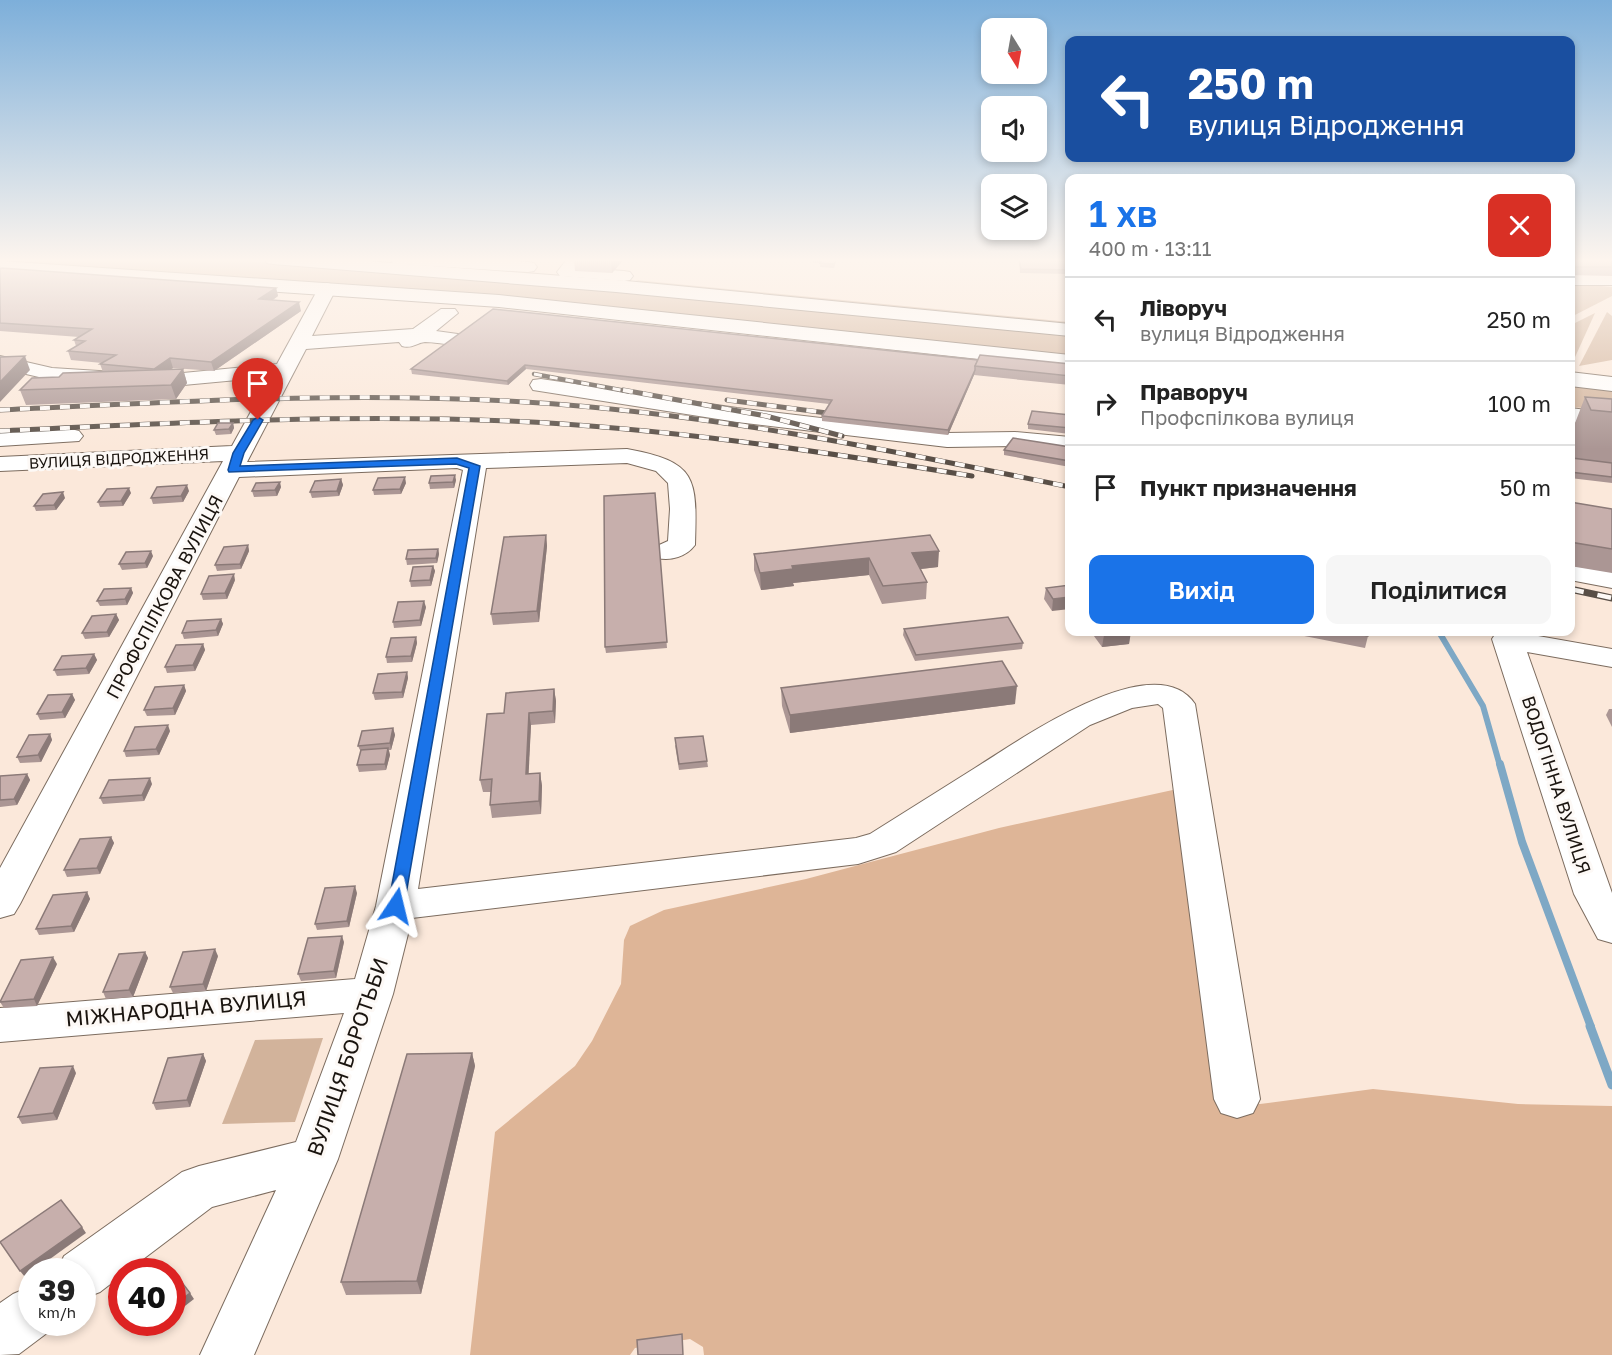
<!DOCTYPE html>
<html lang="uk">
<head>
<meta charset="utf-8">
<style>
  body { margin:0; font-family:"Golos Text",sans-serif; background:#f6f6f6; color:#222; height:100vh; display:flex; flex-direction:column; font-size:22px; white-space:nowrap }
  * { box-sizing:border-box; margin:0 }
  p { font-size:20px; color:#767676 }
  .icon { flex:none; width:33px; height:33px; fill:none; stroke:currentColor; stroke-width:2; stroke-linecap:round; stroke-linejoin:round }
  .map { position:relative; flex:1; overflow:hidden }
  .side { position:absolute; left:1065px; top:174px; width:510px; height:462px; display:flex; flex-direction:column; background:#fff; border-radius:12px; box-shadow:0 3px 9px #0003 }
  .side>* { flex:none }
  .top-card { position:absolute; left:1065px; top:36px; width:510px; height:126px; border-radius:12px; box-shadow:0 3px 9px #0003; background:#1a4fa0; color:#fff; overflow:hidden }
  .needle { width:39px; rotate:169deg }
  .fabs { position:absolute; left:981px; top:18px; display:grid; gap:12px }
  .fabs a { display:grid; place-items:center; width:66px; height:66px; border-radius:12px; background:#fff; box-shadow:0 3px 9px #0003; font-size:30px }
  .speed { position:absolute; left:18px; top:1258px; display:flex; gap:12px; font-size:30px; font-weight:700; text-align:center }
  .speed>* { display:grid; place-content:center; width:78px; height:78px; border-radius:50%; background:#fff; box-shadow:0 3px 9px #0003; line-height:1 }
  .speed small { font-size:15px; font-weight:400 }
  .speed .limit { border:9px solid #d22; background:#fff; color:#111 }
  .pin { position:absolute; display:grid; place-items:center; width:51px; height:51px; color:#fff; margin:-62px -26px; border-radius:50% 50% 50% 0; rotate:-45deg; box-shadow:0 0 6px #0007 }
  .pin .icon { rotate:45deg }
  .me { position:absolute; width:66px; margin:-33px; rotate:10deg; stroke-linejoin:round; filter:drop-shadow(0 0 4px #0008) }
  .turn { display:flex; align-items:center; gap:21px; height:126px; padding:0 24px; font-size:27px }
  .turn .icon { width:78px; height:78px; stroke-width:2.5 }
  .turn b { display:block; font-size:42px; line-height:51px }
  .round { display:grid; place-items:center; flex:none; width:63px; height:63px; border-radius:12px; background:#f6f6f6 }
  .head { display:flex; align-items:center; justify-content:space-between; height:102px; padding:0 24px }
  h1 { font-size:36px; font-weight:600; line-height:45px; color:#1a73e8 }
  .button { display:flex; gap:12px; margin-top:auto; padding:12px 24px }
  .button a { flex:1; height:69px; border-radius:12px; background:#1a73e8; color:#fff; font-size:24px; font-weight:600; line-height:69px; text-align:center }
  .button a+a { background:#f6f6f6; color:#222 }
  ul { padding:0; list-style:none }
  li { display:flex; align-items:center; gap:18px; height:84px; padding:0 24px; border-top:2px solid #e0e0e0 }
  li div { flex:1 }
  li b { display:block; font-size:22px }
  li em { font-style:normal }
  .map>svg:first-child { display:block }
  .green { fill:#d2b39b }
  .forest { fill:#deb597 }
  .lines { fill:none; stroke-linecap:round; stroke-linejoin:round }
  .stream-far2 { stroke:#7ea8c5; stroke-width:6 }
  .stream-far1 { stroke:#7ea8c5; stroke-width:8 }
  .stream { stroke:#7ea8c5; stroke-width:9 }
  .minor-casing { stroke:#7c6c5f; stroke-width:2 }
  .major-casing { stroke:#7c6c5f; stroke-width:2 }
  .minor { fill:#fff; fill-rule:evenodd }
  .major { fill:#fff; fill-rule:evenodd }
  .rail-far2-casing { stroke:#594f47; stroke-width:4.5 }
  .rail-far1-casing { stroke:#594f47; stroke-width:5 }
  .rail-casing { stroke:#594f47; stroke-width:7 }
  .rail-far2 { stroke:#fdf9f6; stroke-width:3; stroke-dasharray:8; stroke-linecap:butt }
  .rail-far1 { stroke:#fdf9f6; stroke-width:4; stroke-dasharray:10; stroke-linecap:butt }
  .rail { stroke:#fdf9f6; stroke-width:4.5; stroke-dasharray:14; stroke-linecap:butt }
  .wall { fill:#ab9694 }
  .shaded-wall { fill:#8b7a78 }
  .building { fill:#c7afac; stroke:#8b7a78; stroke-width:1.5 }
  .route { fill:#1a73e8; stroke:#114b97; stroke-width:1.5 }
  .labels { text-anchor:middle; stroke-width:6; stroke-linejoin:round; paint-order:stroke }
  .far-street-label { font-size:15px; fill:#1a140f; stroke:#fdf9f6 }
  .street-label { font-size:18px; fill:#1a140f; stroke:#fdf9f6 }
  .near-street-label { font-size:21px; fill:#1a140f; stroke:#fdf9f6 }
</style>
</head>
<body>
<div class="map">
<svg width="1612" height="1355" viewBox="0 0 1612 1355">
  <rect width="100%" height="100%" fill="#fbe8da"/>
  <g class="green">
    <path d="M4 259H221L538 282 1069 334V356L7 261Z"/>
    <path d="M635 280 1069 322V325L641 282Z"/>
    <path d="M1571 283 1612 287V296L1571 317Z"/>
    <path d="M1607 312 1612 316V360L1579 366Z"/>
    <path d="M1595 313 1571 366V325Z"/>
    <path d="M1571 384 1612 388V410L1571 407Z"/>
    <path d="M323 1038 295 1122 222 1124 255 1040Z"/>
  </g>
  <path class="forest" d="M1191 786 1237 1099 1260 1104 1373 1089 1518 1104 1612 1106V1355H704L703 1347 690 1339 635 1348 630 1355H470L495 1132 575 1066 592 1041 621 984 624 940 630 926 664 910 806 879 999 828Z"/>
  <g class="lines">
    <path class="stream-far2" d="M1439 632 1483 706 1500 766"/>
    <path class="stream-far1" d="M1500 764 1522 842 1591 1027"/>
    <path class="stream" d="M1590 1026 1612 1085"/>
    <g class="minor-casing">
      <g id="minor">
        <path d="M390 259H481L528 262 534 263 537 267 534 271 528 272 399 264 393 263Z"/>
        <path d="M567 259H585L579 268 624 271 630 272 633 276 630 280 624 281 560 276 557 272Z"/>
        <rect x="1570" y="275" width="42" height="10"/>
        <path d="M327 283 334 285 336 289 312 336 413 329 441 309H455L458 313 436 331 465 335 468 339 465 343C452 347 439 342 425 342 416 343 412 349 402 346L399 342 306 349 247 462 627 449C698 462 697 478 695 545 686 557 671 561 657 558L653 552 657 546 668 541 670 509 668 483 656 471 627 463 486 468 418 889 856 838 870 834C905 812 940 790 975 768 1017 742 1154 644 1195 704L1260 1099 1253 1113 1237 1118 1221 1113 1214 1099 1163 708 1158 704 1132 708 1090 725 896 852 858 864 412 918 393 994 338 1159 254 1355H200L276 1190 212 1207 126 1272H122V1275L100 1292 82 1299V1272H57L64 1256 182 1172 199 1166 296 1142 344 1013 0 1042V1008L355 979 376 906 463 470 457 468 239 477 20 904 14 914 0 918V868L223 461 0 471V457L232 446 270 377 162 387 52 380 0 368V356L52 368 162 375 277 364 318 289 320 285Z"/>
        <path d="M541 379 737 408 947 433 1015 432 1070 437V451L1015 446 947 447 737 422 533 390 530 385 533 380Z"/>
        <path d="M71 429 79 431 83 436 79 441 0 446V432Z"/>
        <path d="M1570 564 1612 572V588L1570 580Z"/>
        <path d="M1516 632 1612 649V667L1527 652 1612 893V943L1598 939 1574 894 1492 639 1496 633Z"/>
        <path d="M32 1286V1323H54L51 1330 19 1354 0 1355V1303L13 1294Z"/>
      </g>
    </g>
    <g class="major-casing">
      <g id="major">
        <path d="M264 259H341L616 280 1070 324V336L616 292 273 264 267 263Z"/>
        <path d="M0 261 499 295 1070 355V369L499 307 0 273Z"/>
        <path d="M1570 372 1612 377V391L1570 386Z"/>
        <path d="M1570 408 1612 413V427L1570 422Z"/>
      </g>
    </g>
    <use href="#minor" class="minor"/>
    <use href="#major" class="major"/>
    <g class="rail-far2-casing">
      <path id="rail-far2" d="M534 374 631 392"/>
    </g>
    <g class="rail-far1-casing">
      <g id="rail-far1">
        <path d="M623 390 766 416 842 436"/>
        <path d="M727 400 827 413"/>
        <path d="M0 410C175 402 350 391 525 402 709 413 890 450 1070 487"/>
        <path d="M0 431C170 423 340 414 510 421 665 428 819 451 972 476"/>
      </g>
    </g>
    <g class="rail-casing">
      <path id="rail" d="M1570 589 1612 598"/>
    </g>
    <use href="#rail-far2" class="rail-far2"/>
    <use href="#rail-far1" class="rail-far1"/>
    <use href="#rail" class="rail"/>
  </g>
  <g class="wall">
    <path d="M494 259H514V260Z"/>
    <path d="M574 259H624L612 273 575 271Z"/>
    <path d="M813 259H837L834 268 820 267V263H813Z"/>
    <path d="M1019 259 1069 261 1070 274 1020 273Z"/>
    <path d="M1570 259 1612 260V276L1570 275Z"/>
    <path d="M0 265 1 269 276 288 278 296 273 300 301 311 214 371 173 368 170 369H183L187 383 176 399 26 405 20 390 59 377 103 372 100 364 102 363 71 360 68 351 76 346 74 340 79 337 0 331Z"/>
    <path d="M493 309 978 360 1070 364V385L974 375 948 435 822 421V416L829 404 526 369 508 385 412 374 411 369Z"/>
    <path d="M1585 397 1612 399V483L1570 478V430L1572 431Z"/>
    <path d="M1070 415V434L1028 429V424Z"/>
    <path d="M233 423 234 428 231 434 216 435 214 430Z"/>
    <path d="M1070 447V467L1004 455V450Z"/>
    <path d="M341 479 343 485 339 496 312 498 310 492Z"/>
    <path d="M456 480 454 488 430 489 429 483Z"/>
    <path d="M406 483 401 494 374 495 373 490Z"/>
    <path d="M281 487 277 496 254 497 252 491Z"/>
    <path d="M189 491 183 502 153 504 151 498Z"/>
    <path d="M131 493 123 506 100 507 98 502Z"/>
    <path d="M655 493 667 648 606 653 605 647Z"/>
    <path d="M65 498 56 510 36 511 34 506Z"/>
    <path d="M1570 502 1612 509V573L1570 566Z"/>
    <path d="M546 535 547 546 539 622 493 625 491 614Z"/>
    <path d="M930 535 938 567 921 569 927 582 926 599 882 604 869 575 793 583 794 586 761 590 754 570V554Z"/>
    <path d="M248 545 249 551 241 569 217 571 215 565Z"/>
    <path d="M438 549 439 554 437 563 407 565 406 559Z"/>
    <path d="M153 556 147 568 122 570 119 564Z"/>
    <path d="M433 566 435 571 431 586 411 587 410 581Z"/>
    <path d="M235 580 227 599 203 600 201 594Z"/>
    <path d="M1070 585 1052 611 1044 599 1046 588Z"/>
    <path d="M131 588 133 593 127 605 100 606 97 601Z"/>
    <path d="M426 607 421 626 394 628 393 622Z"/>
    <path d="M116 614 119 620 109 637 85 639 82 633Z"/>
    <path d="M221 619 223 624 218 636 184 639 182 633Z"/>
    <path d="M904 629 1023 643 1022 649 915 661 903 635Z"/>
    <path d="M1091 632H1130L1129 644 1102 647Z"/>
    <path d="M1284 632H1369L1365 648Z"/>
    <path d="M416 637 417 643 412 662 387 663 386 657Z"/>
    <path d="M203 644 205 650 195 671 167 673 165 667Z"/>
    <path d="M94 654 97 660 89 674 57 676 54 670Z"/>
    <path d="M407 672 408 678 403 698 375 700 373 693Z"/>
    <path d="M184 685 186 691 175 715 147 716 144 710Z"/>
    <path d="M781 688 1015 704 790 733 782 706Z"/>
    <path d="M554 689 556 701 555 723 531 725 528 774 540 773 542 786 541 814 492 818 490 805 491 792H483L480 780 504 713Z"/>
    <path d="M72 694 75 700 65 718 40 720 37 714Z"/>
    <path d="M1609 709H1612V727L1606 715Z"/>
    <path d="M393 728 395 735 391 750H389L390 755 386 770 359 772 357 765 361 752 358 746Z"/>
    <path d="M170 731 159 755 126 757 124 751Z"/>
    <path d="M50 734 52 740 41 762 20 763 17 757Z"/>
    <path d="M675 745 707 761 708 767 679 770Z"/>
    <path d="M27 774 30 780 17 805 0 807V776Z"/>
    <path d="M152 784 144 801 103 804 100 798Z"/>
    <path d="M111 837 114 843 100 874 67 877 64 870Z"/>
    <path d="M87 892 90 899 74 932 39 935 36 929Z"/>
    <path d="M357 893 349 927 317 930 315 924Z"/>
    <path d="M344 942 336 978 301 981 298 974Z"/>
    <path d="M145 952 148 958 133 997 106 999 103 992Z"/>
    <path d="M218 956 206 991 173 993 170 987Z"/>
    <path d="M57 964 37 1006 4 1008 0 1002Z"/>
    <path d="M472 1053 475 1066 421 1294 346 1295 341 1282Z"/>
    <path d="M203 1054 206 1061 190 1107 156 1110 153 1103Z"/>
    <path d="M76 1073 57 1120 22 1124 18 1117Z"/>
  </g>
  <g class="shaded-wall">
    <path d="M611 259H624L612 273Z"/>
    <path d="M276 288 278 296 261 308 259 299Z"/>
    <path d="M299 302 301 311 214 371 211 362Z"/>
    <path d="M25 356 30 370 0 402V382Z"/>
    <path d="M170 358 173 368 157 378 154 369Z"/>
    <path d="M525 365 526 369 508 385 507 381Z"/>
    <path d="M183 369 187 383 176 399 171 385Z"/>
    <path d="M975 371 974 375 948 435V430Z"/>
    <path d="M233 423 234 428 231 434 229 429Z"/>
    <path d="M455 475 456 480 454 488 453 482Z"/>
    <path d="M405 477 406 483 401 494 400 489Z"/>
    <path d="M341 479 343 485 339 496 337 491Z"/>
    <path d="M280 482 281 487 277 496 275 490Z"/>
    <path d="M187 485 189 491 183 502 181 496Z"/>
    <path d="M129 488 131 493 123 506 121 501Z"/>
    <path d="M63 492 65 498 56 510 54 505Z"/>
    <path d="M546 535 547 546 539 622 537 611Z"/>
    <path d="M248 545 249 551 241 569 240 564Z"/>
    <path d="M438 549 439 554 437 563 436 558Z"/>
    <path d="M151 551 153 556 147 568 145 563Z"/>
    <path d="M939 551 938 567 912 570V553Z"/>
    <path d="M869 558V575L793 583 794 586 761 590 760 573 792 566Z"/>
    <path d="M433 566 435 571 431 586 430 580Z"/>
    <path d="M234 574 235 580 227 599 225 593Z"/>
    <path d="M131 588 133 593 127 605 125 599Z"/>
    <path d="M1070 597V609L1052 611 1053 599Z"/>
    <path d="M424 601 426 607 421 626 420 620Z"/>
    <path d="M116 614 119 620 109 637 107 632Z"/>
    <path d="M221 619 223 624 218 636 216 630Z"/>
    <path d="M1131 632 1129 644 1102 647 1104 635Z"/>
    <path d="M416 637 417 643 412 662 411 656Z"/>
    <path d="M203 644 205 650 195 671 193 665Z"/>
    <path d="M94 654 97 660 89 674 86 668Z"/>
    <path d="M407 672 408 678 403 698 402 692Z"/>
    <path d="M184 685 186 691 175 715 173 708Z"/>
    <path d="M1017 686 1015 704 790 733V715Z"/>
    <path d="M554 689 556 701 555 723 553 711Z"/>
    <path d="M72 694 75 700 65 718 62 712Z"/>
    <path d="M529 713 531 725 528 787 526 774Z"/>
    <path d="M168 725 170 731 159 755 156 749Z"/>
    <path d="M393 728 395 735 391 750 390 743Z"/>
    <path d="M50 734 52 740 41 762 38 755Z"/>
    <path d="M388 748 390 755 386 770 385 764Z"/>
    <path d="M540 773 542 786 541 814 539 801Z"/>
    <path d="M27 774 30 780 17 805 14 799Z"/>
    <path d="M150 778 152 784 144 801 142 795Z"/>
    <path d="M111 837 114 843 100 874 97 868Z"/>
    <path d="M355 886 357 893 349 927 347 921Z"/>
    <path d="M87 892 90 899 74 932 71 926Z"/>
    <path d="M342 936 344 942 336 978 334 971Z"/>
    <path d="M215 949 218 956 206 991 203 984Z"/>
    <path d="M145 952 148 958 133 997 129 990Z"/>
    <path d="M53 957 57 964 37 1006 34 999Z"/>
    <path d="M472 1053 475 1066 421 1294 417 1281Z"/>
    <path d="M203 1054 206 1061 190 1107 187 1100Z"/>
    <path d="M73 1066 76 1073 57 1120 53 1113Z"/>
    <path d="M82 1227 86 1233 25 1277 20 1271Z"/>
    <path d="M190 1293 194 1299 172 1316V1307Z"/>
    <path d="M152 1323H164L147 1336 143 1330Z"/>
  </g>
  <g class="building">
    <path d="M821 259H836L834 264 820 263 822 259Z"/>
    <path d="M1019 259 1069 261 1070 270 1021 269Z"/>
    <path d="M1570 259H1605L1612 260V267H1570Z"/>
    <path d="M2 268 276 288 259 299 299 302 211 362 170 358 154 369 100 364 116 355 68 351 85 341 74 340 92 329 0 323V269Z"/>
    <path d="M493 309 978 360 975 366V370L948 430 822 416 832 400 525 365 507 381 411 369Z"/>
    <path d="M980 355 1070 364V376L975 366Z"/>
    <path d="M25 356 0 382V357Z"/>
    <path d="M183 369 171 385 20 390 32 378 59 377 63 373Z"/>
    <path d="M1585 397 1612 399V412L1591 410Z"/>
    <path d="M1032 411 1070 415V428L1028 424Z"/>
    <path d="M218 423H233L229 429 214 430Z"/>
    <path d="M1013 438 1070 447V461L1004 450Z"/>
    <path d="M1570 454 1572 458 1612 463V477L1570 472Z"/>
    <path d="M455 475 453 482 429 483 431 476Z"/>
    <path d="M405 477 400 489 373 490 378 478Z"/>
    <path d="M341 479 337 491 310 492 315 481Z"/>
    <path d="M280 482 275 490 252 491 256 483Z"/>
    <path d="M187 485 181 496 151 498 157 487Z"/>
    <path d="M129 488 121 501 98 502 107 489Z"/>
    <path d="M63 492 54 505 34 506 43 494Z"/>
    <path d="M655 493 667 642 605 647 604 496Z"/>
    <path d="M1570 502 1612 509V549L1570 542Z"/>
    <path d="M546 535 537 611 491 614 504 537Z"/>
    <path d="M930 535 939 551 912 553 927 582 883 586 869 558 792 566 793 569 760 573 754 554Z"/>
    <path d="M248 545 240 564 215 565 224 547Z"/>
    <path d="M438 549 436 558 406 559 408 550Z"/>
    <path d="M151 551 145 563 119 564 126 552Z"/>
    <path d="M433 566 430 580 410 581 413 567Z"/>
    <path d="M234 574 225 593 201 594 209 576Z"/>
    <path d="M1070 585V597L1053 599 1046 588Z"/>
    <path d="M131 588 125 599 97 601 104 589Z"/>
    <path d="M424 601 420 620 393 622 398 602Z"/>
    <path d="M116 614 107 632 82 633 92 616Z"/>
    <path d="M1008 617 1023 643 916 655 904 629Z"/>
    <path d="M221 619 216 630 182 633 187 621Z"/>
    <path d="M1102 632H1131L1104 635Z"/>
    <path d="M1345 632H1369L1368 636Z"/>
    <path d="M416 637 411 656 386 657 391 638Z"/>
    <path d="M203 644 193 665 165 667 176 645Z"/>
    <path d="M94 654 86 668 54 670 62 656Z"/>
    <path d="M1002 661 1017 686 790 715 781 688Z"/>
    <path d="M407 672 402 692 373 693 378 674Z"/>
    <path d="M184 685 173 708 144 710 155 687Z"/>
    <path d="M554 689 553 711 529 713 526 774 540 773 539 801 490 805 492 779 480 780 487 714 504 713 506 693Z"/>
    <path d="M72 694 62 712 37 714 48 695Z"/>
    <path d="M168 725 156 749 124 751 135 727Z"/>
    <path d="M393 728 390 743 358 746 362 731Z"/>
    <path d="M50 734 38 755 17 757 29 735Z"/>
    <path d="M703 736 707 761 679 764 675 738Z"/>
    <path d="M388 748 385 764 357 765 361 750Z"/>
    <path d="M27 774 14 799 0 800V776Z"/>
    <path d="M150 778 142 795 100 798 109 780Z"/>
    <path d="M111 837 97 868 64 870 80 839Z"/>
    <path d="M355 886 347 921 315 924 325 888Z"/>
    <path d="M87 892 71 926 36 929 53 895Z"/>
    <path d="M342 936 334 971 298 974 308 938Z"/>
    <path d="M215 949 203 984 170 987 183 952Z"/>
    <path d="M145 952 129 990 103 992 119 954Z"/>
    <path d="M53 957 34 999 0 1002 21 960Z"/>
    <path d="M472 1053 417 1281 341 1282 407 1054Z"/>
    <path d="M203 1054 187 1100 153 1103 168 1058Z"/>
    <path d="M73 1066 53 1113 18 1117 40 1068Z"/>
    <path d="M61 1200 82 1227 20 1271 0 1242Z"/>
    <path d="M171 1268 190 1293 172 1307V1272H166Z"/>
    <path d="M137 1323H152L143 1330Z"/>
    <path d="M682 1334 683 1355H638L637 1340Z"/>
  </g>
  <linearGradient id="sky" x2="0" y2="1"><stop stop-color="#7dafda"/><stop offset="0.58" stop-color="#fdf5ee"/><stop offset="1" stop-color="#fdf5ee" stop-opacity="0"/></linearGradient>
  <rect width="1612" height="449" fill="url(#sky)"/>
  <path class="route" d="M258 417 263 420 244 453 240 466 457 458 480 466 404 906 402 910 396 912 390 910 388 906 469 468 456 464 229 472 228 470 233 453 253 420Z"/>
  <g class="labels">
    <g class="far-street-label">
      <text transform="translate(119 459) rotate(-3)" y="5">ВУЛИЦЯ ВІДРОДЖЕННЯ</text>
    </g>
    <g class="street-label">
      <text transform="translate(165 597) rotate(-62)" y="6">ПРОФСПІЛКОВА ВУЛИЦЯ</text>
      <text transform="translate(1556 785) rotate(72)" y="6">ВОДОГІННА ВУЛИЦЯ</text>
    </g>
    <g class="near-street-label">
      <text transform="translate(186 1009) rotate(-5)" y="7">МІЖНАРОДНА ВУЛИЦЯ</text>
      <text transform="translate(348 1057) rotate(-71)" y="7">ВУЛИЦЯ БОРОТЬБИ</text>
    </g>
  </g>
</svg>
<div class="fabs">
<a><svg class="needle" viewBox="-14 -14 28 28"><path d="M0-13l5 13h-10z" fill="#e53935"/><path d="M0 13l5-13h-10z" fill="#767676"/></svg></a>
<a><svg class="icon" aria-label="sound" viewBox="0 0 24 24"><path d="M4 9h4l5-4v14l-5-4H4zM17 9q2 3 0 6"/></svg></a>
<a><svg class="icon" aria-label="layers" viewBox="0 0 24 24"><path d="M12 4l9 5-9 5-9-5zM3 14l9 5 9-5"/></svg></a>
</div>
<div class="speed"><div>39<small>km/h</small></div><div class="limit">40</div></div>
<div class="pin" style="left:258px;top:420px;background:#d93025"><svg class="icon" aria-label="arrive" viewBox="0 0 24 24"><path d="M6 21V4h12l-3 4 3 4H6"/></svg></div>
<svg class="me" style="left:396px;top:906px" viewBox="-20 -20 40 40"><path d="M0-17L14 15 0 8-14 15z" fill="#1a73e8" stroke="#fff" stroke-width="4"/></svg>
<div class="top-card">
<div class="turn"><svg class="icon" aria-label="left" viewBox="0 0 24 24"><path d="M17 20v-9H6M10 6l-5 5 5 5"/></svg><div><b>250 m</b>вулиця Відродження</div></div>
</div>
<section class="side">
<div class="head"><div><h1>1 хв</h1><p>400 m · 13:11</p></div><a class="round" style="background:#d93025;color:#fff"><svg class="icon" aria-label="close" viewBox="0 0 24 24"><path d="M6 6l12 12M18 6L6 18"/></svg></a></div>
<ul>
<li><svg class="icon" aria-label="left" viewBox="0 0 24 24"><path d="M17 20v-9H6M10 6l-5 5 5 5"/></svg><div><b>Ліворуч</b><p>вулиця Відродження</p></div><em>250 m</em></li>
<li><svg class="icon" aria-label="right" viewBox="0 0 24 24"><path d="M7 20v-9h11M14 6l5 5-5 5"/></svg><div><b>Праворуч</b><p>Профспілкова вулиця</p></div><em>100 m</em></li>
<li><svg class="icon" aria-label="arrive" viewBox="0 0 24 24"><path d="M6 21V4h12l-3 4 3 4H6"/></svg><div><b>Пункт призначення</b></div><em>50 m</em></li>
</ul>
<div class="button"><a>Вихід</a><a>Поділитися</a></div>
</section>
</div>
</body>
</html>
